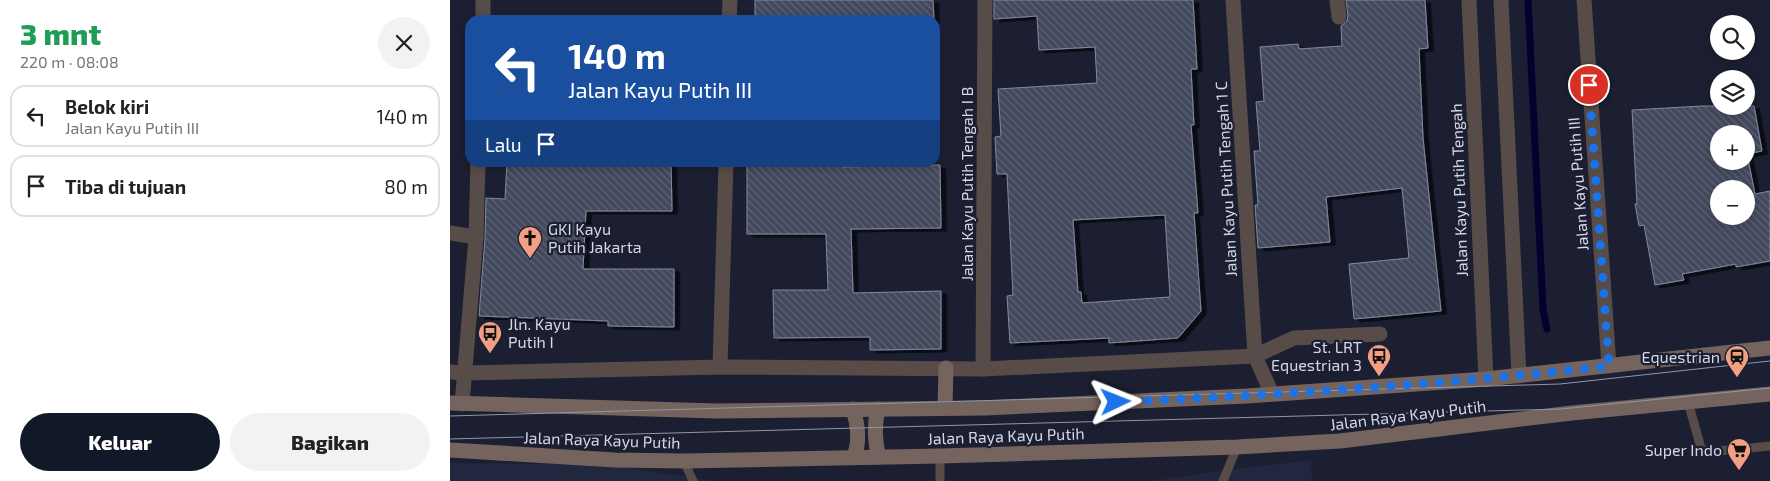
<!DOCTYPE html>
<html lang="id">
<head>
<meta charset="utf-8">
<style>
  body { margin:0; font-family:"Exo 2",sans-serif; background:#f2f2f2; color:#222; height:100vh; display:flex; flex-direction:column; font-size:19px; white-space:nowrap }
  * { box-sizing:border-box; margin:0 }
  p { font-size:16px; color:#767676 }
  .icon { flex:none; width:28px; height:28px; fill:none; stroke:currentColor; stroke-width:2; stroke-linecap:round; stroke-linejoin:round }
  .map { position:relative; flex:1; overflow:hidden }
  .sheet { display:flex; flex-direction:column; background:#fff; width:450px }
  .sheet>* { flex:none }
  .guide { position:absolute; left:15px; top:15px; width:475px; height:152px; border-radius:15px; box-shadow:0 2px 8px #0003; background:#1a4fa0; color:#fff; overflow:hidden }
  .controls { position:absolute; left:1260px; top:15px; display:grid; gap:10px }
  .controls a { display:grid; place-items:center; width:45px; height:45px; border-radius:50%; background:#fff; box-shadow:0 2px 8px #0003; font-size:25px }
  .pin { position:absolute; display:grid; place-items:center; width:42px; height:42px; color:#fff; margin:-21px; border:2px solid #fff; border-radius:50%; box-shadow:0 1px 5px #0007 }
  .me { position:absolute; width:55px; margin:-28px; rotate:88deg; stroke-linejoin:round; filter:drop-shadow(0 0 4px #0008) }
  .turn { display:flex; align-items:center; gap:18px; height:105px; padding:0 20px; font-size:22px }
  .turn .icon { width:65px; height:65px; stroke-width:2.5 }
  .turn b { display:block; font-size:35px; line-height:42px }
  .then { display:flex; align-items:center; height:48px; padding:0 20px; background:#0003; gap:10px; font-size:19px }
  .round { display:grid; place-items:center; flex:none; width:52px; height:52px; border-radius:26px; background:#f2f2f2 }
  .headline { display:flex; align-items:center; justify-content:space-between; height:85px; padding:0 20px }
  h1 { font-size:30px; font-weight:800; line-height:38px; color:#1e9e55 }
  .primary-button { display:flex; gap:10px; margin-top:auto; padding:10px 20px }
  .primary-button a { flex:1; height:58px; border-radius:30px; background:#111827; color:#fff; font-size:20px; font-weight:800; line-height:58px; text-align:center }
  .primary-button a+a { background:#f2f2f2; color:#222 }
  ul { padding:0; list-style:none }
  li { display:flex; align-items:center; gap:15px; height:62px; margin:0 10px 8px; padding:0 10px; border:2px solid #e0e0e0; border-radius:15px }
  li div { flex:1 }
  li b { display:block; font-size:19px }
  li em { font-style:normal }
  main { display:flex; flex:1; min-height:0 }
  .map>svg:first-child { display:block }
  .built { fill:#21273f }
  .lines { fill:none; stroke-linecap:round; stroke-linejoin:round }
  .stream { stroke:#04012e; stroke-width:7 }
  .building { fill:url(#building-back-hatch); stroke:#8389a0; fill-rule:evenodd; filter:url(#shadow) }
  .service { stroke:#574c48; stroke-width:9 }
  .minor { stroke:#574c48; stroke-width:15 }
  .tertiary { stroke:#574c48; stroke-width:15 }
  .secondary { stroke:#75645e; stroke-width:15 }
  .tram { stroke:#9296a4; stroke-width:1 }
  .route { stroke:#1a73e8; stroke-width:9; stroke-dasharray:0 16.2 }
  .labels { text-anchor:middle; stroke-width:4.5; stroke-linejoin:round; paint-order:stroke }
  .street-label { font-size:16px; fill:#d4d7e4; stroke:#1b1f31 }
  .poi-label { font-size:16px; fill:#d4d7e4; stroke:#1b1f31; text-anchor:end }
</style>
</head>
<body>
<main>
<section class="sheet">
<div class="headline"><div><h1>3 mnt</h1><p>220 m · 08:08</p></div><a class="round"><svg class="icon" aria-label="close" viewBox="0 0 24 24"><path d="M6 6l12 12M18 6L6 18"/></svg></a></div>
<ul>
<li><svg class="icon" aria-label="left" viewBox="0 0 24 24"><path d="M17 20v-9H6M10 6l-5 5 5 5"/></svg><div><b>Belok kiri</b><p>Jalan Kayu Putih III</p></div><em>140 m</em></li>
<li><svg class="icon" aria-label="arrive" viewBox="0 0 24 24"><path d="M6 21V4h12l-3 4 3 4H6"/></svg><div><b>Tiba di tujuan</b></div><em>80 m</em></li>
</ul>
<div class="primary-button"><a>Keluar</a><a>Bagikan</a></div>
</section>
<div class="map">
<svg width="1320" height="481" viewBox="0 0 1320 481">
  <defs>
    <pattern id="building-back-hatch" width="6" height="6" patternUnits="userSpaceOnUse" patternTransform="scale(1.25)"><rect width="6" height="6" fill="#43495d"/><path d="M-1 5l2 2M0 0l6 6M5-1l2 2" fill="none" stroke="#5d6274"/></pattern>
    <filter id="shadow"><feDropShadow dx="5.5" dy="3" stdDeviation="0" flood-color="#0009"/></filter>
  </defs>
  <rect width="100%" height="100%" fill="#1b1f31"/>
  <g class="built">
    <path d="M861 460 862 481H702L777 470Z"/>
    <path d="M0 463 152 464 266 481H0Z"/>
  </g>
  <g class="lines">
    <path class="stream" d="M1078 0 1093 310 1097 329"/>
  </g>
  <g class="building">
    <path d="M305 0H483L484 20H305Z"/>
    <path d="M544 0H743L747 69H741L744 125H741L748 213H744L751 311 728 338 659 343V338L560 343 557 296 563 295 557 174H547L545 137 551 136 548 89 647 83 645 47 589 50 587 16 544 19ZM715 215 720 297 632 303 631 292H628L623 220Z"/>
    <path d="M896 0H975L978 48 969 49 973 138 991 311 904 319 899 264 959 258 952 188 876 197 880 242 808 248 805 205H808L804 151H810L806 102 814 101 810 47 848 44 849 49 892 46 891 26 897 21 898 16Z"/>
    <path d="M1252 106H1304L1312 151 1297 154 1305 194 1320 191V261L1286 267V264L1232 274 1234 280 1205 285 1194 225 1189 226 1185 204H1187L1182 110ZM1269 134H1296V161H1269ZM1269 189H1296V216H1269Z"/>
    <path d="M57 162H221L222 211H136L133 269H224V327L158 326V321L29 316 35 238 36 198 55 199Z"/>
    <path d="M297 162H393V167L490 165 491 228 401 229 403 293 491 291V349L420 350V337L324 338 323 290H378L376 234H297Z"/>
  </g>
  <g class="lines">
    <g class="service">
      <path d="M1238 402 1251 448 1259 452 1320 446"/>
      <path d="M234 461 243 481"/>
      <path d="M490 481V456"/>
      <path d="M773 481 787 447"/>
    </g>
    <g class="minor">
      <path d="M783 0 805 356 844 338 930 334"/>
      <path d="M887 0 889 17"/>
      <path d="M1019 0 1036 379"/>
      <path d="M1134 0 1159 366"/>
      <path d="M33 20V0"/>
      <path d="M279 20 280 0"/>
      <path d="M0 233 26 237"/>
      <path d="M270 367 276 162"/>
      <path d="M533 369 535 0"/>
      <path d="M12 404 26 237 28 162"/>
    </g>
    <g class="tertiary">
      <path d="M1051 0 1069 376"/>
      <path d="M0 372 14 373 270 367 533 369 805 356 822 394"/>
    </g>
    <g class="secondary">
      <path d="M0 403 266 411 535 408 797 396 1036 379 1320 348"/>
      <path d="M495 408 496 368"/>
      <path d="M403 409C408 426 410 440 404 457"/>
      <path d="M428 409C424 426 424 440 429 457"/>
      <path d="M0 450 165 460 234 461 490 456 787 447 890 441 1122 413 1320 394"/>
    </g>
    <g class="tram">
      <path d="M0 416 1110 384 1320 361"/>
      <path d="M0 439 1111 409 1320 388"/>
    </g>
  </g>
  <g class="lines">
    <path class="route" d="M666 402C830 395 995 384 1159 366L1139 85"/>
  </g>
  <defs>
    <g id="church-pin" transform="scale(1.25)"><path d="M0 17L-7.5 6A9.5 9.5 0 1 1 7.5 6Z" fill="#f39f83" stroke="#1b1f31"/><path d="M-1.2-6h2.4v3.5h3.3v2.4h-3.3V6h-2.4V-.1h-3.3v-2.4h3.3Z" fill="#111"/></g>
    <g id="bus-pin" transform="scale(1.25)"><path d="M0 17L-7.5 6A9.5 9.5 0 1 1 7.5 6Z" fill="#f39f83" stroke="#1b1f31"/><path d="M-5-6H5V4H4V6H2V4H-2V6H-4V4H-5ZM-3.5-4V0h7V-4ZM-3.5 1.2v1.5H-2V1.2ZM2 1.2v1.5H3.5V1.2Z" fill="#111"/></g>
    <g id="station-pin" transform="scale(1.25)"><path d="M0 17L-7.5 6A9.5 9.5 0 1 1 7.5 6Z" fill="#f39f83" stroke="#1b1f31"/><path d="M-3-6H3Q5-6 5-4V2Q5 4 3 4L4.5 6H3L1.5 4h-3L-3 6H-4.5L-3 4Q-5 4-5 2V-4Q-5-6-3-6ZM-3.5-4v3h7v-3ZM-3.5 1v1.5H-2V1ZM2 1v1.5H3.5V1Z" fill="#111"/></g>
    <g id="supermarket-pin" transform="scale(1.25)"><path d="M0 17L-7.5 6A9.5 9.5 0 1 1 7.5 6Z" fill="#f39f83" stroke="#1b1f31"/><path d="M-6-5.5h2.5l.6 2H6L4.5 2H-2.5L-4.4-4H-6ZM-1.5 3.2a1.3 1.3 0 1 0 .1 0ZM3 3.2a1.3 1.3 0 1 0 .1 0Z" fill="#111"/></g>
  </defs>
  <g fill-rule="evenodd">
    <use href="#church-pin" x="80" y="238"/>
    <use href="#bus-pin" x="40" y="333"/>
    <use href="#bus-pin" x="929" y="356"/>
    <use href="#station-pin" x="1287" y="357"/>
    <use href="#supermarket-pin" x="1289" y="450"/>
  </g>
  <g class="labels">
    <g class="street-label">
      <text transform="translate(776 179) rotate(-93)" y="6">Jalan Kayu Putih Tengah 1 C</text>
      <text transform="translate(517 184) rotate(-90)" y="6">Jalan Kayu Putih Tengah I B</text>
      <text transform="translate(1128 184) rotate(-94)" y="6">Jalan Kayu Putih III</text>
      <text transform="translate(1009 190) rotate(-92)" y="6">Jalan Kayu Putih Tengah</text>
      <text transform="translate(958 415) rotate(-7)" y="6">Jalan Raya Kayu Putih</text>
      <text transform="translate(556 436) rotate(-2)" y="6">Jalan Raya Kayu Putih</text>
      <text transform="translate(152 440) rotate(2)" y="6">Jalan Raya Kayu Putih</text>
    </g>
    <g class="poi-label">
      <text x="98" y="235" text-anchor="start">GKI Kayu<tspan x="98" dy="18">Putih Jakarta</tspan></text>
      <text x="58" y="330" text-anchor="start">Jln. Kayu<tspan x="58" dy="18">Putih I</tspan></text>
      <text x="912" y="353">St. LRT<tspan x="912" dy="18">Equestrian 3</tspan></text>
      <text x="1270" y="363">Equestrian</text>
      <text x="1272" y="456">Super Indo</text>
    </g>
  </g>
</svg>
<div class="controls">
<a><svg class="icon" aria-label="search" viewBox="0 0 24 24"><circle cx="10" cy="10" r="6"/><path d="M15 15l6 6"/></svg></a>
<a><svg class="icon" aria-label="layers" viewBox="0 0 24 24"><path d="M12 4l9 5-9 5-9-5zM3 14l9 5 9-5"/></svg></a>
<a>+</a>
<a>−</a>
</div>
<div class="pin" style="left:1139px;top:85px;background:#d93025"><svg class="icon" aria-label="arrive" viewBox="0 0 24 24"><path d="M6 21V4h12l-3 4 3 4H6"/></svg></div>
<svg class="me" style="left:666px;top:402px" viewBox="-20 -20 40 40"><path d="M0-17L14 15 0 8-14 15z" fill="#1a73e8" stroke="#fff" stroke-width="4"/></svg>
<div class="guide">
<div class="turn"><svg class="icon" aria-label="left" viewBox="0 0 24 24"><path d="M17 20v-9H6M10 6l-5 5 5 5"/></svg><div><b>140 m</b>Jalan Kayu Putih III</div></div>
<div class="then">Lalu<svg class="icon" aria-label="arrive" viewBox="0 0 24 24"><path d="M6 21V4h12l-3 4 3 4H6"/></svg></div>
</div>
</div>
</main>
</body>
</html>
